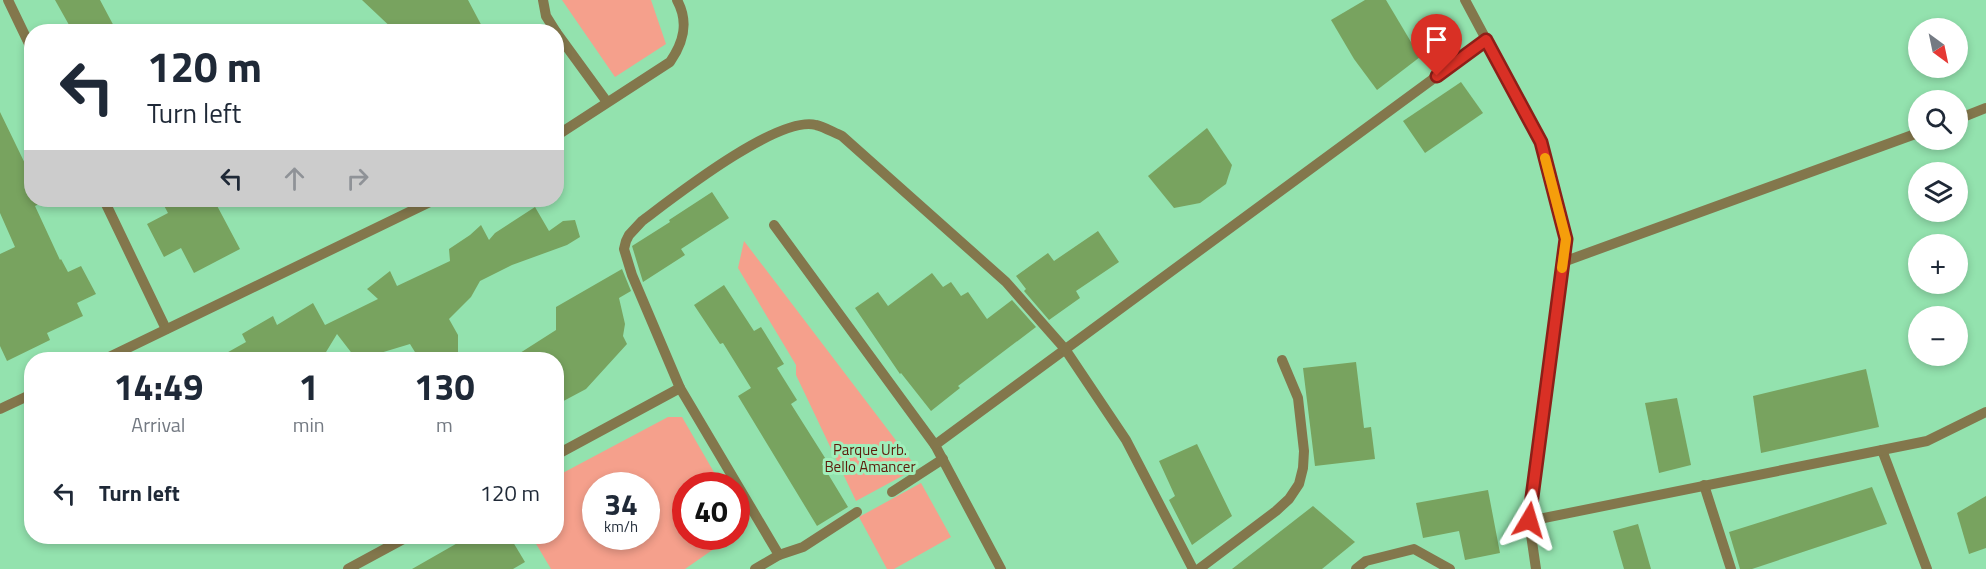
<!DOCTYPE html>
<html lang="en">
<head>
<meta charset="utf-8">
<style>
  body { margin:0; font-family:"Titillium Web",sans-serif; background:#f6f6f7; color:#1f2937; height:100vh; display:flex; flex-direction:column; font-size:22px; white-space:nowrap }
  * { box-sizing:border-box; margin:0 }
  p { font-size:20px; color:#747a83 }
  .icon { flex:none; width:33px; height:33px; fill:none; stroke:currentColor; stroke-width:2; stroke-linecap:round; stroke-linejoin:round }
  .map { position:relative; flex:1; overflow:hidden }
  .details { position:absolute; left:24px; top:352px; width:540px; height:192px; display:flex; flex-direction:column; background:#fff; border-radius:24px; box-shadow:0 3px 9px #0003 }
  .details>* { flex:none }
  .banner { position:absolute; left:24px; top:24px; width:540px; height:183px; border-radius:24px; box-shadow:0 3px 9px #0003; background:#fff; color:#1f2937; overflow:hidden }
  .needle { width:39px; rotate:147deg }
  .controls { position:absolute; left:1908px; top:18px; display:grid; gap:12px }
  .controls a { display:grid; place-items:center; width:60px; height:60px; border-radius:50%; background:#fff; box-shadow:0 3px 9px #0003; font-size:30px }
  .speed { position:absolute; left:582px; top:472px; display:flex; gap:12px; font-size:30px; font-weight:700; text-align:center }
  .speed>* { display:grid; place-content:center; width:78px; height:78px; border-radius:50%; background:#fff; box-shadow:0 3px 9px #0003; line-height:1 }
  .speed small { font-size:15px; font-weight:400 }
  .speed .limit { border:9px solid #d22; background:#fff; color:#111 }
  .pin { position:absolute; display:grid; place-items:center; width:51px; height:51px; color:#fff; margin:-62px -26px; border-radius:50% 50% 50% 0; rotate:-45deg; box-shadow:0 0 6px #0007 }
  .pin .icon { rotate:45deg }
  .me { position:absolute; width:66px; margin:-33px; rotate:7deg; stroke-linejoin:round; filter:drop-shadow(0 0 4px #0008) }
  .turn { display:flex; align-items:center; gap:21px; height:126px; padding:0 24px; font-size:27px }
  .turn .icon { width:78px; height:78px; stroke-width:2.5 }
  .turn b { display:block; font-size:42px; line-height:51px }
  .lanes { display:flex; align-items:center; height:57px; padding:0 24px; background:#0003; justify-content:center; gap:30px; direction:ltr }
  .lanes .off { opacity:.35 }
  .eta { display:flex; justify-content:space-evenly; align-items:center; height:102px; text-align:center }
  .eta b { font-size:36px; font-weight:700; line-height:42px }
  ul { padding:0; list-style:none }
  li { display:flex; align-items:center; gap:18px; height:78px; padding:0 24px }
  li div { flex:1 }
  li b { display:block; font-size:22px }
  li em { font-style:normal }
  .map>svg:first-child { display:block }
  .green { fill:#f5a08c; fill-rule:evenodd }
  .building { fill:#78a35f }
  .lines { fill:none; stroke-linecap:round; stroke-linejoin:round }
  .minor { stroke:#83774c; stroke-width:10 }
  .route-casing { stroke:#8d1f18; stroke-width:15 }
  .route { stroke:#d93025; stroke-width:10 }
  .slow { stroke:#f59e0b; stroke-width:10 }
  .labels { text-anchor:middle; stroke-width:6; stroke-linejoin:round; paint-order:stroke }
  .park-label { font-size:15px; fill:#5d1b0b; stroke:#a0efbb }
</style>
</head>
<body>
<div class="map">
<svg width="1986" height="569" viewBox="0 0 1986 569">
  <rect width="100%" height="100%" fill="#93e2ae"/>
  <g class="green">
    <path d="M562 0H651L666 44 615 77Z"/>
    <path d="M744 241 917 468 856 501 796 375V365L738 268Z"/>
    <path d="M668 417H682L722 486H686V537H731L685 569H551L532 537H556L557 476ZM596 486H646V537H596Z"/>
    <path d="M921 483 951 537 894 569H887L859 517Z"/>
  </g>
  <g class="building">
    <path d="M55 0H100L117 32H73Z"/>
    <path d="M362 0H468L485 32H396Z"/>
    <path d="M1365 0H1386L1420 57 1377 90 1354 59 1331 20Z"/>
    <path d="M1461 82 1483 113 1425 153 1403 121Z"/>
    <path d="M0 112 32 178V200H42L43 202 35 206 60 260 61 259 68 272 81 266 96 294 77 303 83 316 47 333 50 340 7 361 0 346V254L15 247 0 213Z"/>
    <path d="M1207 128 1232 165 1226 184 1200 203 1174 208 1148 176Z"/>
    <path d="M712 192 729 218 681 249 685 255 643 282 632 246 670 222 669 220Z"/>
    <path d="M161 200H214L240 249 194 273 181 248 164 257 147 224 168 213Z"/>
    <path d="M535 207 549 231 563 221 575 220 580 237 567 245 512 265 480 281 471 297 449 319 458 335V352L429 359 426 352 418 357 410 344 357 360 337 334 323 357 319 360H214L246 342 242 334 273 316 277 325 313 303 325 325 378 299 367 289 390 271 397 286 450 261 449 249 470 235 481 225 489 240 495 233Z"/>
    <path d="M1098 231 1119 262 1076 291 1080 298 1049 320 1024 291 1026 289 1016 276 1048 253 1054 261Z"/>
    <path d="M622 269 631 291 619 298 625 324 623 336 627 344 586 389 556 405V360H509L556 330V307Z"/>
    <path d="M932 273 943 287 951 282 961 296 968 292 987 319 1012 300 1036 327 958 386 960 388 931 411 901 373 900 374 855 308 878 292 888 306Z"/>
    <path d="M724 285 754 331 761 327 784 364 777 368 797 400 791 404 827 461 822 464 848 507 817 526 738 396 751 388 723 343 720 344 694 305Z"/>
    <path d="M1356 362 1364 428 1371 427 1375 459 1315 466 1303 368Z"/>
    <path d="M1866 369 1879 427 1761 453 1753 396Z"/>
    <path d="M1677 398 1691 465 1659 473 1645 403Z"/>
    <path d="M1197 444 1232 516 1192 545 1169 500 1175 496 1159 461Z"/>
    <path d="M1872 487 1887 524 1752 569H1740L1729 532Z"/>
    <path d="M1488 490 1500 553 1465 560 1459 531 1423 538 1416 503Z"/>
    <path d="M1986 496V548L1969 554 1957 513Z"/>
    <path d="M1313 506 1355 542 1322 569H1232Z"/>
    <path d="M1638 524 1651 569H1624L1613 531Z"/>
    <path d="M468 537H510L525 562 513 569H412Z"/>
  </g>
  <g class="lines">
    <g class="minor">
      <path d="M8 0 32 50"/>
      <path d="M543 0 546 16 556 32"/>
      <path d="M1465 0 1541 142 1566 239 1529 521 1536 569"/>
      <path d="M556 32 607 102"/>
      <path d="M1958 119 1986 108"/>
      <path d="M556 136 670 62C684 42 689 22 677 0"/>
      <path d="M104 200 166 329"/>
      <path d="M774 225 935 445 1001 569"/>
      <path d="M1563 262 1918 133"/>
      <path d="M103 360 434 200"/>
      <path d="M0 409 32 394"/>
      <path d="M935 445 1486 40"/>
      <path d="M1882 450 1927 569"/>
      <path d="M556 455 680 388"/>
      <path d="M1704 485 1731 569"/>
      <path d="M892 492 943 459"/>
      <path d="M1529 521 1927 441 1986 412"/>
      <path d="M779 555 680 388 632 275 624 249 626 241 629 235 642 221C674 197 778 115 816 125 825 127 834 133 842 136L1006 282 1065 349 1126 440 1193 569"/>
      <path d="M348 569 407 537"/>
      <path d="M755 569 779 555 803 547 857 512"/>
      <path d="M1199 569 1276 511 1289 499 1299 484 1303 468 1304 451 1298 398 1282 360"/>
      <path d="M1356 569 1366 561 1414 549 1450 569"/>
    </g>
  </g>
  <g class="lines">
    <g class="route-casing">
      <path id="route" d="M1437 76 1486 40 1541 142 1566 239 1529 520"/>
    </g>
    <use href="#route" class="route"/>
    <path class="slow" d="M1545 158 1566 239 1562 268"/>
  </g>
  <g class="labels">
    <g class="park-label">
      <text x="870" y="455">Parque Urb.<tspan x="870" dy="17">Bello Amancer</tspan></text>
    </g>
  </g>
</svg>
<div class="controls">
<a><svg class="needle" viewBox="-14 -14 28 28"><path d="M0-13l5 13h-10z" fill="#e53935"/><path d="M0 13l5-13h-10z" fill="#747a83"/></svg></a>
<a><svg class="icon" aria-label="search" viewBox="0 0 24 24"><circle cx="10" cy="10" r="6"/><path d="M15 15l6 6"/></svg></a>
<a><svg class="icon" aria-label="layers" viewBox="0 0 24 24"><path d="M12 4l9 5-9 5-9-5zM3 14l9 5 9-5"/></svg></a>
<a>+</a>
<a>−</a>
</div>
<div class="speed"><div>34<small>km/h</small></div><div class="limit">40</div></div>
<div class="pin" style="left:1437px;top:76px;background:#d93025"><svg class="icon" aria-label="arrive" viewBox="0 0 24 24"><path d="M6 21V4h12l-3 4 3 4H6"/></svg></div>
<svg class="me" style="left:1529px;top:520px" viewBox="-20 -20 40 40"><path d="M0-17L14 15 0 8-14 15z" fill="#d93025" stroke="#fff" stroke-width="4"/></svg>
<div class="banner">
<div class="turn"><svg class="icon" aria-label="left" viewBox="0 0 24 24"><path d="M17 20v-9H6M10 6l-5 5 5 5"/></svg><div><b>120 m</b>Turn left</div></div>
<div class="lanes"><svg class="icon" aria-label="left" viewBox="0 0 24 24"><path d="M17 20v-9H6M10 6l-5 5 5 5"/></svg><svg class="icon off" aria-label="ahead" viewBox="0 0 24 24"><path d="M12 20V5M6 11l6-6 6 6"/></svg><svg class="icon off" aria-label="right" viewBox="0 0 24 24"><path d="M7 20v-9h11M14 6l5 5-5 5"/></svg></div>
</div>
<section class="details">
<div class="eta">
<div><b>14:49</b><p>Arrival</p></div>
<div><b>1</b><p>min</p></div>
<div><b>130</b><p>m</p></div>
</div>
<ul>
<li><svg class="icon" aria-label="left" viewBox="0 0 24 24"><path d="M17 20v-9H6M10 6l-5 5 5 5"/></svg><div><b>Turn left</b></div><em>120 m</em></li>
</ul>
</section>
</div>
</body>
</html>
